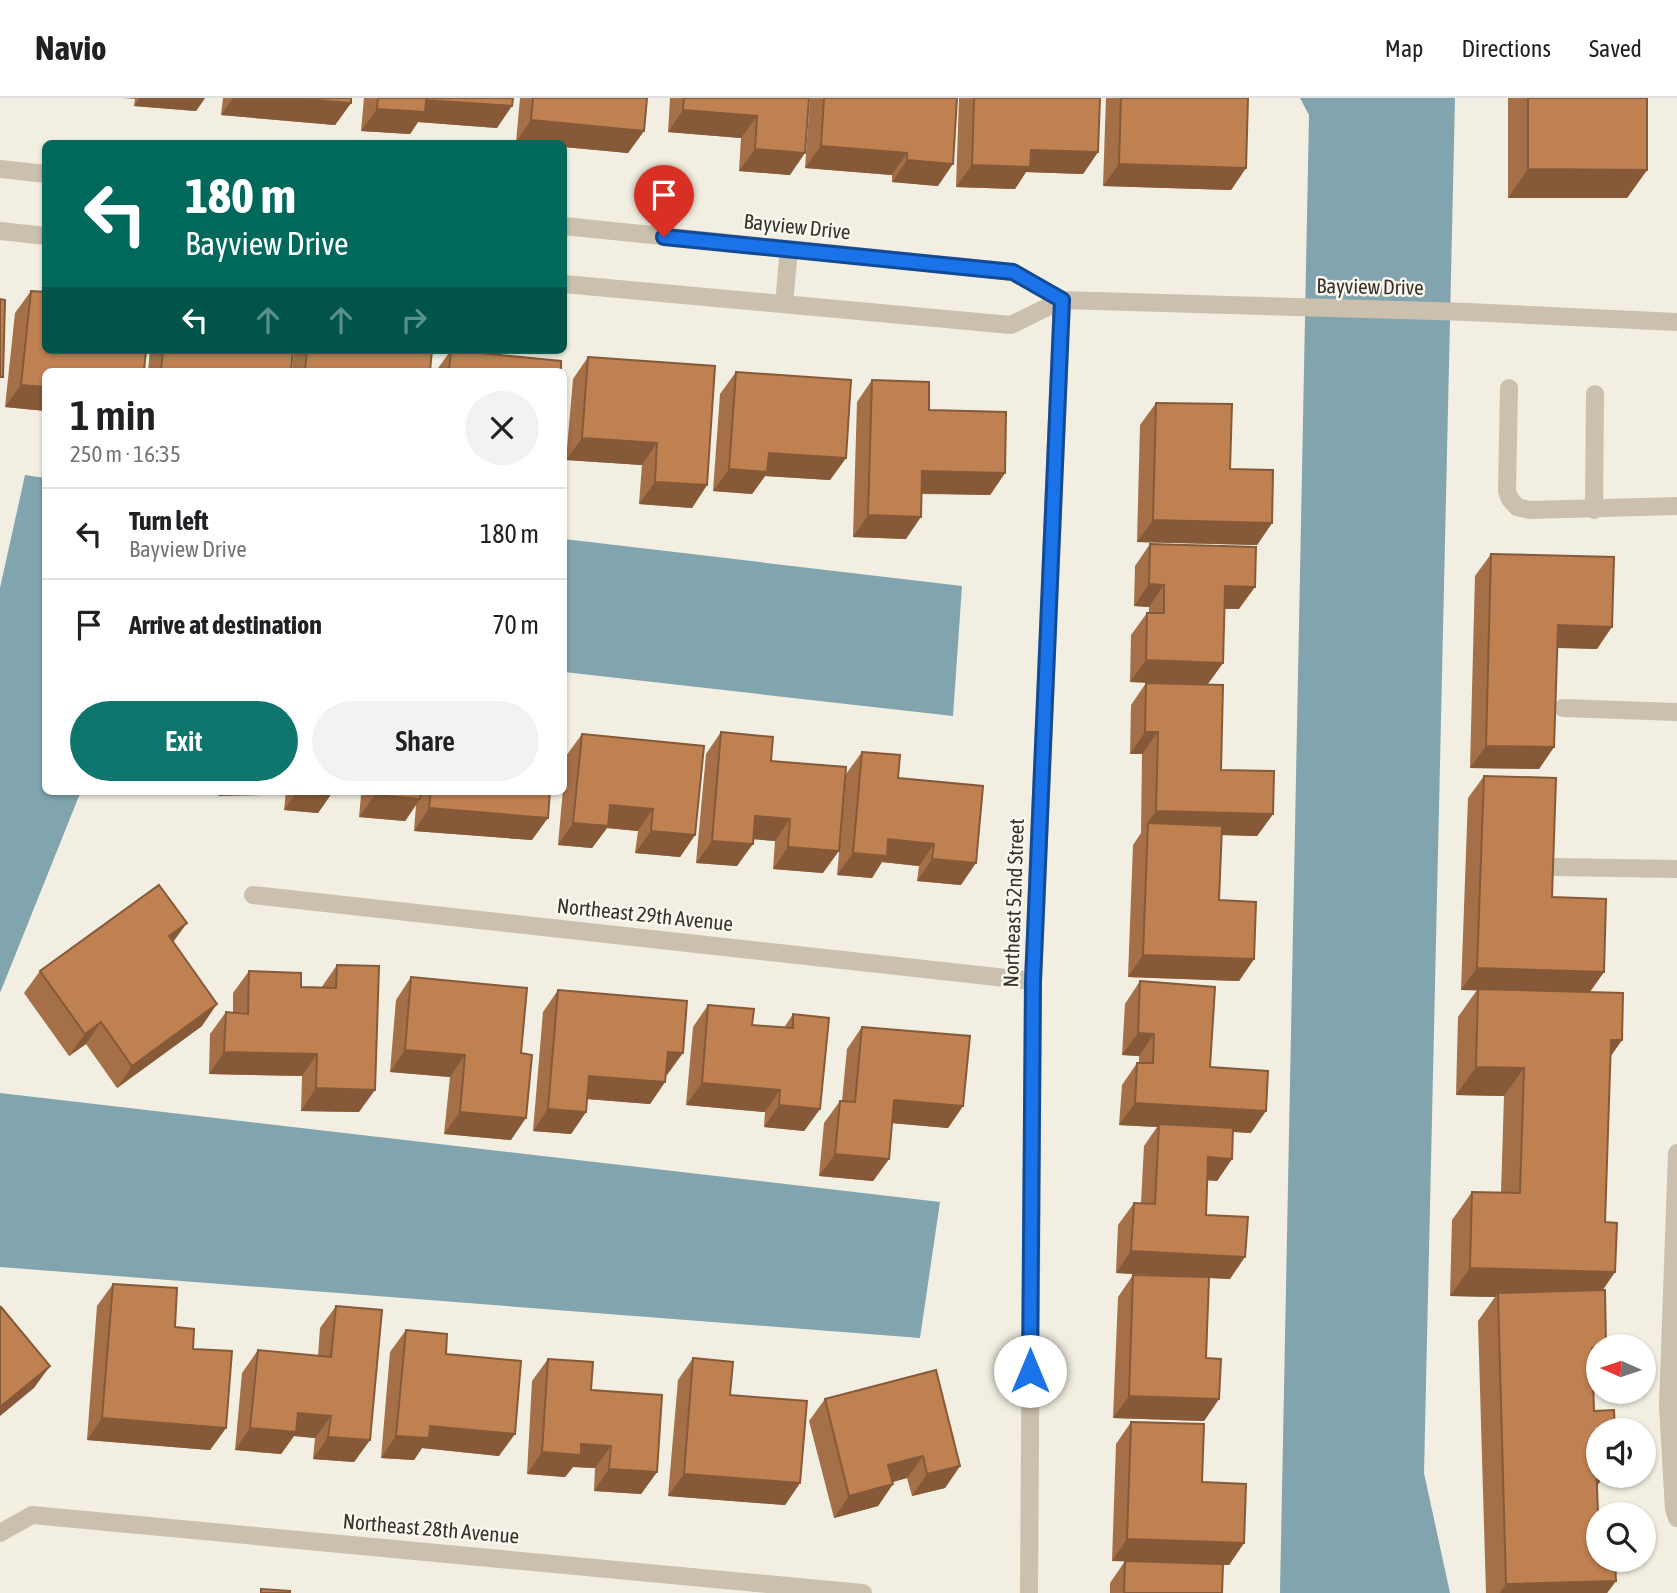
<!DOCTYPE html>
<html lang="en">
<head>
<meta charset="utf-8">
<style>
  body { margin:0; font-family:"Asap Condensed",sans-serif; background:#f2f2f2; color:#202124; height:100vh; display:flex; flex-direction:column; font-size:26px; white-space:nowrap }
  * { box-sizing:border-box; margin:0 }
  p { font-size:23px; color:#757577 }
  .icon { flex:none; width:38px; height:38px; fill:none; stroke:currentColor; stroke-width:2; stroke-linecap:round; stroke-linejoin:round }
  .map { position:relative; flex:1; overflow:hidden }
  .panel { position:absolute; left:42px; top:270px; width:525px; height:427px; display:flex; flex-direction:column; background:#fff; border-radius:10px; box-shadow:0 2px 5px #0004 }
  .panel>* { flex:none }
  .hud { position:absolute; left:42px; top:42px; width:525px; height:214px; border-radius:10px; box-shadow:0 2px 5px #0004; background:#00695c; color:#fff; overflow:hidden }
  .needle { width:46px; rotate:273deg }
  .fabs { position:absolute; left:1586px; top:1236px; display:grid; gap:14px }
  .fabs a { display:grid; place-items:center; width:70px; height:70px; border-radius:50%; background:#fff; box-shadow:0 2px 5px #0004; font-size:35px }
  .pin { position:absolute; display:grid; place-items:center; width:60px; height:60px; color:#fff; margin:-72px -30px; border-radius:50% 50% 50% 0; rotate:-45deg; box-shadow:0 0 7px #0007 }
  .pin .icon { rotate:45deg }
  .me { position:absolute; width:77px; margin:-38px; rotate:0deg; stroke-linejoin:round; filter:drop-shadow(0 0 5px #0008) }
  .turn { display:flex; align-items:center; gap:24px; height:147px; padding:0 28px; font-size:32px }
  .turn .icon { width:91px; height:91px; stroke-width:2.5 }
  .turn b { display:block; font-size:49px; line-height:60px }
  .lanes { display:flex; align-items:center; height:66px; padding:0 28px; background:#0003; justify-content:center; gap:35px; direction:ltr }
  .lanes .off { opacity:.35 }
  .round { display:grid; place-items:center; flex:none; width:74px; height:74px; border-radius:37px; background:#f2f2f2 }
  .overview { display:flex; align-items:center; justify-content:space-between; height:119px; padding:0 28px }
  h1 { font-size:42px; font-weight:600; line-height:52px }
  .primary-button { display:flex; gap:14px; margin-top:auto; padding:14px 28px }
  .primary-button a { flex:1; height:80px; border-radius:42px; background:#0f766e; color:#fff; font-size:28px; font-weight:600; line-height:80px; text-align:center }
  .primary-button a+a { background:#f2f2f2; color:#202124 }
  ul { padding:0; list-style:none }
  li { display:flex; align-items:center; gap:21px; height:91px; padding:0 28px; border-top:2px solid #e0e0e0 }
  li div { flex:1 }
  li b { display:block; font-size:26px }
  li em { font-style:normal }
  header { display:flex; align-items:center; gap:42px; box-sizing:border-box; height:98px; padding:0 35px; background:#fff; border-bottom:2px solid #e0e0e0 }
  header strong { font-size:33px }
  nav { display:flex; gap:38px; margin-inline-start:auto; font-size:24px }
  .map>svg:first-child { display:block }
  .water { fill:#81a4ae }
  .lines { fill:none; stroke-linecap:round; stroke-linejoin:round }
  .minor { stroke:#cac0ad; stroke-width:18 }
  .wall { fill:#a56f47 }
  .shaded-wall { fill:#865a39 }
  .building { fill:#c08152; stroke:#865a39; stroke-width:2 }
  .route-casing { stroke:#114b97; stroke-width:18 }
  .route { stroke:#1a73e8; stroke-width:12 }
  .labels { text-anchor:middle; stroke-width:5; stroke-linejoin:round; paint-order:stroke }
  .street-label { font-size:21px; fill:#39322b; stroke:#faf7ee }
</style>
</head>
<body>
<header>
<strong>Navio</strong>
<nav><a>Map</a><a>Directions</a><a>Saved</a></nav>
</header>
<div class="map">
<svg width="1677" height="1495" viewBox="0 0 1677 1495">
  <rect width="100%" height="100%" fill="#f2eee1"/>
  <g class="water">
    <path d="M1300 0H1455L1424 1375 1450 1495H1280L1309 17Z"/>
    <path d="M25 377 45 380 46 693H81L0 895V490Z"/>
    <path d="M564 441 962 488 953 618 564 574Z"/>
    <path d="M0 995 940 1104 920 1240 0 1169Z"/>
  </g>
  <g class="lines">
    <g class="minor">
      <path d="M0 71 46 76"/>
      <path d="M564 128 1013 174 1062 202 1468 214 1677 224"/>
      <path d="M0 133 46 138"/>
      <path d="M564 186 1011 227 1062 202"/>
      <path d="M784 206 789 151"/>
      <path d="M1509 290 1507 393 1510 401 1517 409 1530 412 1677 408"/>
      <path d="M1594 412 1595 296"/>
      <path d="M1563 610 1677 614"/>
      <path d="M1555 769 1677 771"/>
      <path d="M253 797 1033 883"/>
      <path d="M1677 1055 1668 1308 1674 1411 1677 1420"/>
      <path d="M0 1435 32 1417 863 1495"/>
      <path d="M1029 1495 1033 883 1062 202"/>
    </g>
  </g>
  <g class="wall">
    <path d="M123 0H205L196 13 134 8 135 1Z"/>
    <path d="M223 0H351V5L335 27 221 17Z"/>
    <path d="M364 0H513L497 30 418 24 410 36 361 33Z"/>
    <path d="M520 0H647L644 33 628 55 564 49V46L516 44Z"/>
    <path d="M670 0H809L790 77 739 73 741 40 668 34Z"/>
    <path d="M810 0H957L938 88 892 84V77L805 70Z"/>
    <path d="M959 0H1100L1098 54 1083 76 1026 74 1015 91 956 89Z"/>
    <path d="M1106 0H1248L1246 70 1231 92 1103 88Z"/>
    <path d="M1508 0H1647V72L1627 100H1508Z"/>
    <path d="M31 193 46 273V313L5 309 15 215Z"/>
    <path d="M150 252H293L291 273H148Z"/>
    <path d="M294 252H432L430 273H292Z"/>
    <path d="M451 252 449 273H436Z"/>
    <path d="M588 259 707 387 692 410 639 406 642 367 566 362 573 281Z"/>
    <path d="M736 274 846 360 830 382 765 378 752 396 713 393 720 296Z"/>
    <path d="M872 282 929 312 1005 375 990 397 922 396 906 441 853 439 857 304Z"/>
    <path d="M1156 305 1230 371 1272 425 1257 447 1137 444 1140 327Z"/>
    <path d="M1150 446 1239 511H1224L1223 565 1207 587 1130 584 1131 537 1147 515H1149V509L1134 508 1135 468Z"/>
    <path d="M1491 456 1597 551 1557 550 1554 649 1539 671 1470 670 1475 478Z"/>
    <path d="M1146 585 1221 672 1273 716 1257 738 1221 737 1219 802 1254 861 1239 883 1128 879 1133 747 1141 735 1142 656H1130L1131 607Z"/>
    <path d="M721 634 771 663 823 775 773 771 775 743 753 741 737 768 696 765 706 656Z"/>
    <path d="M582 636 695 737 680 759 635 755 638 733 607 730 592 750 558 747 566 658Z"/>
    <path d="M862 654 898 680 961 787 917 783 919 768 882 764 872 780 837 777 846 676Z"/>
    <path d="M1484 678 1552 799 1604 874 1590 894 1622 942 1610 958 1605 1124 1615 1174 1603 1192 1598 1248V1261L1593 1269 1594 1313 1604 1377 1597 1388 1598 1461 1616 1483 1607 1495H1486L1478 1223 1495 1199 1450 1198 1452 1122 1472 1094 1501 1095 1504 998 1456 997 1458 919 1477 892H1461L1468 700Z"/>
    <path d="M286 693H550L532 742 414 733 416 707 405 723 359 719 361 697 332 695 318 715 284 712Z"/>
    <path d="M173 844 202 928 117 990 86 946 69 958 24 895 40 873Z"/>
    <path d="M337 867 359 1014 301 1013 302 978 209 976 210 936 226 914 233 915V895L249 873 301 889 321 890Z"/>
    <path d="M411 879 521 955 511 1042 444 1036 450 979 390 974 396 902Z"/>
    <path d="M1140 883 1210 969 1251 1035 1233 1034 1232 1061 1217 1083 1207 1082 1206 1117 1230 1181 1209 1180 1206 1260 1219 1301 1204 1323 1113 1320 1118 1199 1133 1177 1193 1179 1116 1175 1118 1127 1134 1105H1141L1144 1048 1157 1029 1119 1027 1122 987 1137 965H1139V958L1122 957 1125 906Z"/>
    <path d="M558 892 667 977H666L665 984 650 1006 587 1001 586 1014 571 1036 533 1033 543 914Z"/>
    <path d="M708 907 752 927 784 930 793 916 820 1011 804 1033 764 1029 765 1014 686 1007 693 929Z"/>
    <path d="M862 929 963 1008 948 1030 892 1025 889 1061 873 1083 819 1078 824 1025 840 1003H842L847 951Z"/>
    <path d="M113 1186 175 1229 226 1330 210 1352 87 1342 97 1208Z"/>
    <path d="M336 1208 370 1342 354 1364 313 1361 315 1340 294 1338 281 1356 235 1352 242 1275 258 1252 318 1258 320 1230Z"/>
    <path d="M406 1232 446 1256 499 1358 422 1350 414 1362 381 1360 390 1254Z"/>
    <path d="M693 1260 730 1297 800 1385 785 1407 668 1398 678 1282Z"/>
    <path d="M548 1261 591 1292 657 1374 641 1396 594 1393 595 1370 573 1369 565 1379 527 1376 532 1283Z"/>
    <path d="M825 1301 960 1368 945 1390 912 1398 907 1380 893 1384V1386L878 1408 834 1420 809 1323Z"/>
    <path d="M1131 1324 1202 1384 1244 1445 1229 1467H1223L1222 1495H1110V1485L1125 1463H1112L1116 1346Z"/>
  </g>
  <g class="shaded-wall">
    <path d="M140 0H205L196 13 134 8Z"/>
    <path d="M233 0H292L351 5 335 27 221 17Z"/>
    <path d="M426 2 512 8 497 30 418 24 410 36 361 33 377 11Z"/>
    <path d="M683 12 757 18 741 40 668 34Z"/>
    <path d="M531 22 644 33 628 55 564 49V46H529L516 44Z"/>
    <path d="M821 48 907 55 892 77 805 70Z"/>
    <path d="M755 51 805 55 790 77 739 73Z"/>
    <path d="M1031 52 1098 54 1083 76 1026 74 1015 91 956 89 972 67Z"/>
    <path d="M907 62 953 66 938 88 892 84Z"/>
    <path d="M1119 66 1246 70 1231 92 1103 88Z"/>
    <path d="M1528 71 1647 72 1627 100H1508Z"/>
    <path d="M21 287 46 289V313L5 309Z"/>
    <path d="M582 340 657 345 642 367 566 362Z"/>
    <path d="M769 355 846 360 830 382 765 378 752 396 713 393 729 371Z"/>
    <path d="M922 373 1005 375 990 397 907 395Z"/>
    <path d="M655 384 707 387 692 410 639 406Z"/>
    <path d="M868 417 921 419 906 441 853 439Z"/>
    <path d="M1153 422 1272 425 1257 447 1137 444Z"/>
    <path d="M1149 486 1164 487 1149 509 1134 508Z"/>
    <path d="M1225 488 1255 489 1239 511 1209 510Z"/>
    <path d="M1558 527 1612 529 1597 551 1542 549Z"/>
    <path d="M1146 562 1223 565 1207 587 1130 584Z"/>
    <path d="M1145 634H1158L1142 656H1130Z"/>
    <path d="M1486 648 1554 649 1539 671 1470 670Z"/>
    <path d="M222 693H264L262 697 218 698Z"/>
    <path d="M297 693H364L361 697 332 695 318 715 284 712Z"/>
    <path d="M375 697 420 701 405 723 359 719Z"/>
    <path d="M610 707 653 711 638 733 607 730 592 750 558 747 573 725Z"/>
    <path d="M429 710 548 720 532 742 414 733Z"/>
    <path d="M1156 713 1273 716 1257 738 1148 735V725L1140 735Z"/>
    <path d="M755 718 790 721 775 743 739 740Z"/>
    <path d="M651 733 695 737 680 759 635 755Z"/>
    <path d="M888 741 934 746 919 768 882 764 872 780 837 777 853 755Z"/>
    <path d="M712 743 753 746 737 768 696 765Z"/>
    <path d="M788 749 839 753 823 775 773 771Z"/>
    <path d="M932 761 976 765 961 787 917 783Z"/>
    <path d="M187 825 171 847 169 838Z"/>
    <path d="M1143 857 1254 861 1239 883 1128 879Z"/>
    <path d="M1477 870 1604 874 1588 896 1461 892Z"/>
    <path d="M217 906 202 928 117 990 132 968Z"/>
    <path d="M101 924 86 946 69 958 85 936Z"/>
    <path d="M1138 935 1154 936 1139 958 1122 957Z"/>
    <path d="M1611 942H1622L1602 971Z"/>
    <path d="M405 952 465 957 450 979 390 974Z"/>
    <path d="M224 954 317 956 302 978 209 976Z"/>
    <path d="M668 954 683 955 667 977 653 976Z"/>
    <path d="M1476 969 1524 970 1504 998 1456 997Z"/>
    <path d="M589 978 665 984 650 1006 574 1000Z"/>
    <path d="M702 985 780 992 765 1014 686 1007Z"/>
    <path d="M316 990 375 992 359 1014 301 1013Z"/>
    <path d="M894 1002 963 1008 948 1030 879 1024Z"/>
    <path d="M1135 1005 1266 1013 1251 1035 1159 1029V1026L1157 1029 1119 1027Z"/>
    <path d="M779 1007 820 1011 804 1033 764 1029Z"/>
    <path d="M548 1011 586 1014 571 1036 533 1033Z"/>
    <path d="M460 1014 526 1020 511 1042 444 1036Z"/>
    <path d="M835 1056 889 1061 873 1083 819 1078Z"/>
    <path d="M1208 1059 1232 1061 1217 1083 1193 1081Z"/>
    <path d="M1131 1153 1245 1159 1230 1181 1116 1175Z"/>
    <path d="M1470 1170 1615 1174 1595 1202 1498 1195 1495 1199 1450 1198Z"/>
    <path d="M1592 1250H1598V1261L1586 1278Z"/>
    <path d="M50 1268 34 1290 0 1318V1309Z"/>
    <path d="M1129 1298 1219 1301 1204 1323 1113 1320Z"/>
    <path d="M298 1315 331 1318 315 1340 294 1338 281 1356 235 1352 250 1330Z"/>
    <path d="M102 1320 226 1330 210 1352 87 1342Z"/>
    <path d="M430 1328 515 1336 499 1358 422 1350 414 1362 381 1360 396 1338Z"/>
    <path d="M328 1339 370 1342 354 1364 313 1361Z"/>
    <path d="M581 1346 611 1348 595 1370 573 1369 565 1379 527 1376 542 1354Z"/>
    <path d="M923 1358 907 1380 873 1389 888 1367Z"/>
    <path d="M1596 1362H1598V1377H1604L1596 1390Z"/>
    <path d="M960 1368 945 1390 912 1398 927 1376Z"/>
    <path d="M609 1371 657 1374 641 1396 594 1393Z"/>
    <path d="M684 1376 800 1385 785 1407 668 1398Z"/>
    <path d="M893 1386 878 1408 834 1420 849 1398Z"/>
    <path d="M1127 1441 1244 1445 1229 1467 1112 1463Z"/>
    <path d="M1616 1483 1607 1495H1500L1506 1486Z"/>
  </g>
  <g class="building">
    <path d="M292 0H351V5Z"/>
    <path d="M378 0H513L512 8 426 2 425 14 377 11Z"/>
    <path d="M533 0H647L644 33 531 22Z"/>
    <path d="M684 0H809L805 55 755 51 757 18 683 12Z"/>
    <path d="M824 0H957L953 66 907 62V55L821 48Z"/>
    <path d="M974 0H1100L1098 54 1031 52 1030 69 972 67Z"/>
    <path d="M1121 0H1248L1246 70 1119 66Z"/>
    <path d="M1528 0H1647V72L1528 71Z"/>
    <path d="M31 193 46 194V252H146L144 273H46V289L21 287Z"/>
    <path d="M0 201 5 202 3 279H0Z"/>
    <path d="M163 252H293L291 273H161Z"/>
    <path d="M307 252H432L430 273H305Z"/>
    <path d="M451 252 561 263V273H449Z"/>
    <path d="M588 259 715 268 707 387 655 384 657 345 582 340Z"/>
    <path d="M736 274 851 282 846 360 769 355 767 374 729 371Z"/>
    <path d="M872 282 929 284V312L1006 314 1005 375 922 373 921 419 868 417Z"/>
    <path d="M1156 305 1232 306 1230 371 1273 372 1272 425 1153 422Z"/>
    <path d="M1150 446 1256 449 1255 489 1225 488 1223 565 1146 562 1147 515H1164V487L1149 486Z"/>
    <path d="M1491 456 1614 459 1612 529 1558 527 1554 649 1486 648Z"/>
    <path d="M1146 585 1223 587 1221 672 1274 673 1273 716 1156 713 1158 634H1145Z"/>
    <path d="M721 634 773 639 771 663 846 669 839 753 788 749 790 721 755 718 753 746 712 743Z"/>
    <path d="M582 636 704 648 695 737 651 733 653 711 610 707 608 728 573 725Z"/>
    <path d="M862 654 900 657 898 680 983 688 976 765 932 761 934 746 888 741 887 758 853 755Z"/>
    <path d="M1484 678 1556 680 1552 799 1606 801 1604 874 1477 870Z"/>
    <path d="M375 693H421L420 701 375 697Z"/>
    <path d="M431 693H550L548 720 429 710Z"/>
    <path d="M1148 725 1222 728 1219 802 1256 804 1254 861 1143 857Z"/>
    <path d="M159 787 187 825 169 838 217 906 132 968 101 924 85 936 40 873Z"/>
    <path d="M337 867 379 868 375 992 316 990 317 956 224 954 226 914 248 916 249 873 301 875V889L336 890Z"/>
    <path d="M411 879 527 890 521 955 532 957 526 1020 460 1014 465 957 405 952Z"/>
    <path d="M1140 883 1215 889 1210 969 1268 973 1266 1013 1135 1005 1137 965H1153L1154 936 1138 935Z"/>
    <path d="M1478 891 1623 895 1622 942H1611L1605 1124 1617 1125 1615 1174 1470 1170 1472 1094 1520 1095 1524 970 1476 969Z"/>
    <path d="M558 892 687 903 683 955 668 954 665 984 589 978 586 1014 548 1011Z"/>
    <path d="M708 907 754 911 752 927 793 930V916L829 920 820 1011 779 1007 780 992 702 985Z"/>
    <path d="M862 929 970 938 963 1008 894 1002 889 1061 835 1056 840 1003 855 1004Z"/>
    <path d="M1159 1026 1233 1030 1232 1061 1208 1059 1206 1117 1248 1119 1245 1159 1131 1153 1134 1105 1155 1106Z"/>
    <path d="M1133 1177 1209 1179 1206 1260 1221 1261 1219 1301 1129 1298Z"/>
    <path d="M113 1186 177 1190 175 1229 194 1231 193 1251 232 1253 226 1330 102 1320Z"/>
    <path d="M1605 1192 1606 1248H1598V1250H1592L1594 1313 1614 1312 1615 1332H1598V1362H1596L1598 1416V1461H1615L1616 1483 1506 1486 1498 1195Z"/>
    <path d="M336 1208 382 1212 370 1342 328 1339 331 1318 298 1315 296 1334 250 1330 258 1252 331 1259Z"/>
    <path d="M1 1209 50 1268 0 1309V1211Z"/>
    <path d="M406 1232 447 1236 446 1256 521 1263 515 1336 430 1328 429 1340 396 1338Z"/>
    <path d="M693 1260 733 1264 730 1297 807 1303 800 1385 684 1376Z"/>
    <path d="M548 1261 593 1264 591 1292 662 1297 657 1374 609 1371 611 1348 581 1346V1357L542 1354Z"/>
    <path d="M936 1272 960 1368 927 1376 923 1358 888 1367 893 1386 849 1398 825 1301Z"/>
    <path d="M1131 1324 1204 1326 1202 1384 1246 1386 1244 1445 1127 1441Z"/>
    <path d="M1125 1463 1223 1466 1222 1495H1124Z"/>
    <path d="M261 1491 290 1493V1495H261Z"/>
  </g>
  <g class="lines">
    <g class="route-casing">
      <path id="route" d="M664 139 1013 174 1062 202 1033 883 1030 1273"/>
    </g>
    <use href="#route" class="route"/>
  </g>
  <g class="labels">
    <g class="street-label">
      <text transform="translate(797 129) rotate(6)" y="7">Bayview Drive</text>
      <text transform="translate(1370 189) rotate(1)" y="7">Bayview Drive</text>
      <text transform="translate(1014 805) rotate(-88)" y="7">Northeast 52nd Street</text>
      <text transform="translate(645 817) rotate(6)" y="7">Northeast 29th Avenue</text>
      <text transform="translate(431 1431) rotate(5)" y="7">Northeast 28th Avenue</text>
    </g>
  </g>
</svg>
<div class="fabs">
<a><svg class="needle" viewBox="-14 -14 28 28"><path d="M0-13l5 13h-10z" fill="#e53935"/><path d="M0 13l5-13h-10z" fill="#757577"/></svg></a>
<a><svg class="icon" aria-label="sound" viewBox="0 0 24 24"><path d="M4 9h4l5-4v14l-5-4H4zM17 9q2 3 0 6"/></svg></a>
<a><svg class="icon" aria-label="search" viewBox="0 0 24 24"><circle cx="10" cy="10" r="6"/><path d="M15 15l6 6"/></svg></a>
</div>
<div class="pin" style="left:664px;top:139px;background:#d93025"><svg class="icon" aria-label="arrive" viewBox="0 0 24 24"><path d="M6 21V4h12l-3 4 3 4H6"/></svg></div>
<svg class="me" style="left:1030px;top:1273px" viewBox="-20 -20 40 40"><circle r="19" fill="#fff"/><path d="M0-13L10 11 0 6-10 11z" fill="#1a73e8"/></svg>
<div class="hud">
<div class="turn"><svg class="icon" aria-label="left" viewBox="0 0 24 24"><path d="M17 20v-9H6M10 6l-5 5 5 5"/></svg><div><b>180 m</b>Bayview Drive</div></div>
<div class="lanes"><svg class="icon" aria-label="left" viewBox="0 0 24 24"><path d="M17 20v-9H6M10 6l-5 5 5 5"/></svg><svg class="icon off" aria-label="ahead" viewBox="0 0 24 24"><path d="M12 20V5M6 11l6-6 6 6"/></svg><svg class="icon off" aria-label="ahead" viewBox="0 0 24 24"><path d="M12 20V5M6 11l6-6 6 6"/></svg><svg class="icon off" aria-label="right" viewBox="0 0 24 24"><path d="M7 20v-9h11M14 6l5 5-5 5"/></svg></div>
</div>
<section class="panel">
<div class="overview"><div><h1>1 min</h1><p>250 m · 16:35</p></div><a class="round"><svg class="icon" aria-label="close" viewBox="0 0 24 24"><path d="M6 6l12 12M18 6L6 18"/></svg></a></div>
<ul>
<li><svg class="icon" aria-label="left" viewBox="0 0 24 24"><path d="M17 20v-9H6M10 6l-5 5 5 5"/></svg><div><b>Turn left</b><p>Bayview Drive</p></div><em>180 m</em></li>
<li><svg class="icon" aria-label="arrive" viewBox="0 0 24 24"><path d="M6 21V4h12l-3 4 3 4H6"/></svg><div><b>Arrive at destination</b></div><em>70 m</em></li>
</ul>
<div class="primary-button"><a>Exit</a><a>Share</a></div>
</section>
</div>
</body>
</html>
